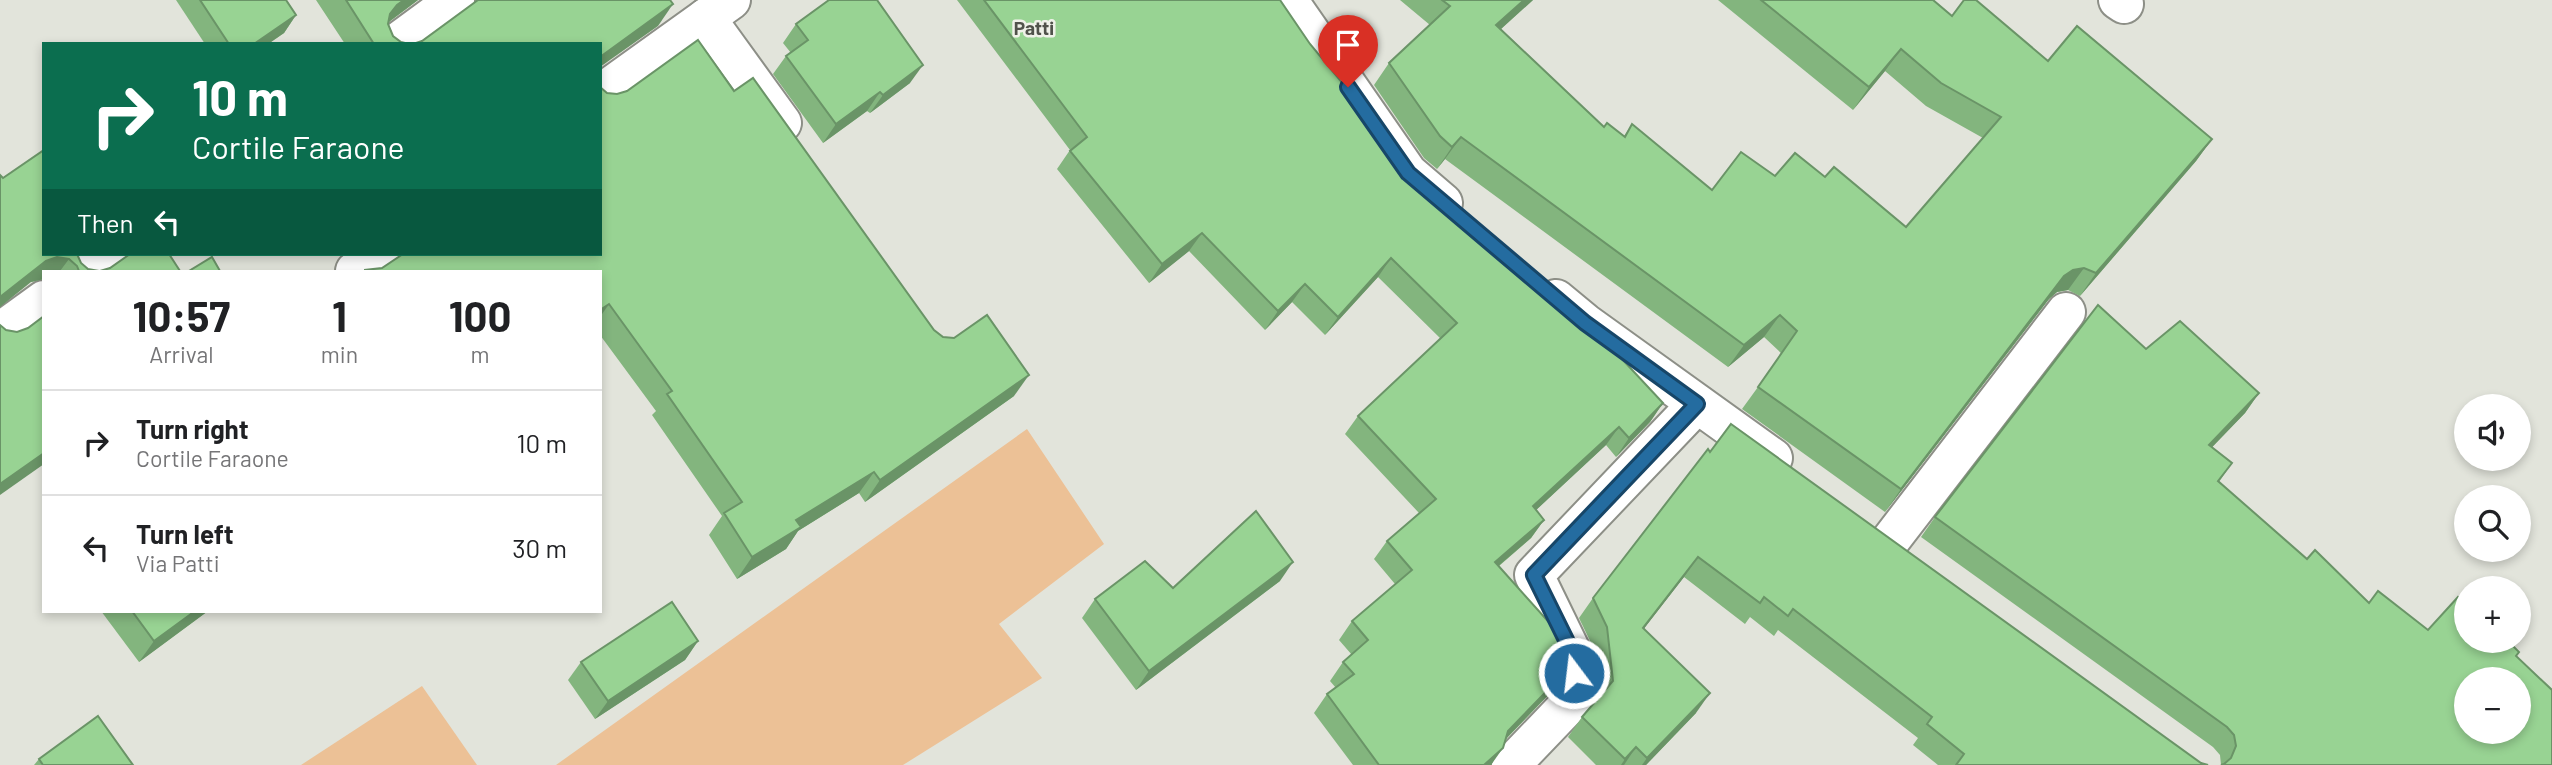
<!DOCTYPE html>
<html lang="en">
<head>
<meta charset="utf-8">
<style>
  body { margin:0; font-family:Barlow,sans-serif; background:#f2f2f2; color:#202124; height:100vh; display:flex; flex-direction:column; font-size:26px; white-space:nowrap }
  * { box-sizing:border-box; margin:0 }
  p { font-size:23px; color:#757577 }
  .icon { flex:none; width:38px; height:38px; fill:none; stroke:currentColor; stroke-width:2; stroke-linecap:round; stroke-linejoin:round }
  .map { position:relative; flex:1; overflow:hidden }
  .panel { position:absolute; left:42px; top:270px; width:560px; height:343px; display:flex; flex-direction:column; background:#fff; border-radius:0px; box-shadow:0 4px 10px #0003 }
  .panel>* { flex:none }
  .banner { position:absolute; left:42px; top:42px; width:560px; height:214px; border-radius:0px; box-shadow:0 4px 10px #0003; background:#0b6e4f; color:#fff; overflow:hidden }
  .buttons { position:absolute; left:2454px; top:394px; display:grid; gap:14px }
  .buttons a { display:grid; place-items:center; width:77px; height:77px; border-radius:50%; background:#fff; box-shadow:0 4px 10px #0003; font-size:35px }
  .pin { position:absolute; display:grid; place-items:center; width:60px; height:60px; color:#fff; margin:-72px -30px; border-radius:50% 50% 50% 0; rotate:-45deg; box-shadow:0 0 7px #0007 }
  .pin .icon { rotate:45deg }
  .me { position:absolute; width:77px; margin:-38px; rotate:345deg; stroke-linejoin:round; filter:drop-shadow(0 0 5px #0008) }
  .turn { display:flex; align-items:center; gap:24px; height:147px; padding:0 35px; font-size:32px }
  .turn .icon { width:91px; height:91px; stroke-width:2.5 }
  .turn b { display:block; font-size:49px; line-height:60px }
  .then { display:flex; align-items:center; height:66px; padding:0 35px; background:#0003; gap:14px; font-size:26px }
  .eta { display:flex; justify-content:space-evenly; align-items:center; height:119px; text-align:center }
  .eta b { font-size:42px; font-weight:700; line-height:49px }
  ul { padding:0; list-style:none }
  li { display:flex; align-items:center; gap:21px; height:105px; padding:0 35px; border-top:2px solid #e0e0e0 }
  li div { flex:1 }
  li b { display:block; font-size:26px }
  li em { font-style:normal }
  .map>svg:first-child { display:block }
  .green { fill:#ecc196 }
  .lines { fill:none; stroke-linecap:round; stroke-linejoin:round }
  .minor-casing { stroke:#8d8f87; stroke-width:42 }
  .minor { stroke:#fff; stroke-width:38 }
  .wall { fill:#83b57e }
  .shaded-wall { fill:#6a9467 }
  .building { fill:#98d393; stroke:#6a9467; stroke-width:2; fill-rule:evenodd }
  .route-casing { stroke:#174668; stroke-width:18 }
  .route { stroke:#246ca0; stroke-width:12 }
  .labels { text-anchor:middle; stroke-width:5; stroke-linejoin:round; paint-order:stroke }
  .neighbourhood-label { font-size:19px; font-weight:bold; fill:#50524b; stroke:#eff1e9 }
</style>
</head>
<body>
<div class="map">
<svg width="2552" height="765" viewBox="0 0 2552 765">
  <rect width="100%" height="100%" fill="#e2e4db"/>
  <g class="green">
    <path d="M1027 429 1104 544 999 624 1042 678 903 765H556Z"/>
    <path d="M422 686 477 765H301Z"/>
  </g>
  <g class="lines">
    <g class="minor-casing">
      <g id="minor">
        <path d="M1288 0 1408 173 1443 203"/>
        <path d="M2118 0 2124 4"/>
        <path d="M706 18 782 123"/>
        <path d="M395 44 455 0"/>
        <path d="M600 94 731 0"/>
        <path d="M83 271 107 254"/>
        <path d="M355 271 380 254"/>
        <path d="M1556 299 1585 323 1773 458"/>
        <path d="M0 332 44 300"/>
        <path d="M1890 541 2066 312"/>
        <path d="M1511 765 1578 695 1571 651 1534 575 1697 404"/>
      </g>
    </g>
    <use href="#minor" class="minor"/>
  </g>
  <g class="wall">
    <path d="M176 0H286L296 15 284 33 268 44H205Z"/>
    <path d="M316 0H418L389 22 388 24 393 36 401 42 409 44H345Z"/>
    <path d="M957 0H1280L1310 44 1403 167 1663 403 1650 422 1616 457 1606 445 1536 510 1544 520 1531 538 1499 566 1555 688 1506 739 1491 765H1353L1314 713 1327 694 1336 688 1330 681 1343 662 1352 655 1339 640 1352 621 1395 584 1374 559 1387 541 1419 513 1345 434 1358 416 1441 339 1378 277 1325 335 1292 302 1265 330 1189 251 1149 283 1057 169 1070 150Z"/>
    <path d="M1400 0H1533L1501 29 1604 127 1624 136 1632 124 1712 190 1775 176 1825 177 1906 227 1983 138 1926 106 1885 71 1853 110 1718 0H1933L1952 16 2212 139 2196 161 2080 296 2068 290 2057 292 2049 299 1885 512 1742 409 1782 354 1764 337 1728 367 1445 159 1437 169 1424 158 1374 85 1389 63 1430 25Z"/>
    <path d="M796 24 910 83 870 113 867 111 823 143 773 74 786 56 791 53 783 43Z"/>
    <path d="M734 91 934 330 1014 396 865 502 859 493 798 531 786 549 737 579 709 535 722 516 652 415 656 411 600 335V271H364L365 270 382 268 401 255V254H600L607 93 617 94Z"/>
    <path d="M3 178 77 254 81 263 88 269 99 271H44V279L31 282Z"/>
    <path d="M2146 349 2259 393 2245 413 2212 447 2232 463 2219 482 2307 559 2369 603 2428 630 2516 656 2221 765 2220 755 2213 747 1921 537 1935 517Z"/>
    <path d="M1710 452 2201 763 2208 765H1938L1913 745 1918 738 1778 630 1774 636 1750 617 1745 624 1684 577 1644 628 1696 713 1646 765H1596L1568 737 1582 717 1599 698 1593 647 1579 618 1593 598Z"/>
    <path d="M1280 581 1136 690 1082 618 1095 599 1173 588Z"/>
    <path d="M101 611H208L139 662Z"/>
    <path d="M698 641 685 660 595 719 568 680 581 662Z"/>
    <path d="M39 759 133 765H34Z"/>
  </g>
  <g class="shaded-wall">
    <path d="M404 0H418L382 27 397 5Z"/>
    <path d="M1524 0H1533L1481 47 1496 25Z"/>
    <path d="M673 4 658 26 600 67V57L602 55Z"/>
    <path d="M296 15 284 33 268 44H254Z"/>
    <path d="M1901 49 1885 71 1853 110 1869 87Z"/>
    <path d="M923 65 910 83 870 113 883 95Z"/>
    <path d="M880 92 867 111 823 143 836 124Z"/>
    <path d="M1461 137 1445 159 1437 169 1452 147Z"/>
    <path d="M2212 139 2196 161 2080 296 2096 273Z"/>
    <path d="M1202 233 1189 251 1149 283 1162 264Z"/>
    <path d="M57 257 69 259 60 271H44V279L31 282 0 307V297L46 261Z"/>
    <path d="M1391 258 1378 277 1325 335 1338 317Z"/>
    <path d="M2084 268 2068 290 2057 292 2049 299 1885 512 1901 489 2064 276 2073 270Z"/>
    <path d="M1305 284 1292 302 1265 330 1278 311Z"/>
    <path d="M609 304 600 317V310Z"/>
    <path d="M1780 315 1764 337 1728 367 1744 345Z"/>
    <path d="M1029 375 1014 396 865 502 880 480Z"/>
    <path d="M2259 393 2245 413 2195 465 2209 445Z"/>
    <path d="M1663 403 1650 422 1616 457 1629 438Z"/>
    <path d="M1619 427 1606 445 1520 525 1533 506Z"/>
    <path d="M44 453V464L0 495V484Z"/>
    <path d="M874 472 859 493 798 531 786 549 737 579 752 557 796 520Z"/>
    <path d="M1544 520 1531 538 1482 580 1495 562Z"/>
    <path d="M1698 557 1684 577 1629 648 1643 628Z"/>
    <path d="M1293 562 1280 581 1136 690 1149 671Z"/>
    <path d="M195 611H208L139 662 154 641Z"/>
    <path d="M698 641 685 660 595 719 608 701Z"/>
    <path d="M1568 669 1555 688 1495 750 1508 731Z"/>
    <path d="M1710 693 1696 713 1646 765H1642L1647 758Z"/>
    <path d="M1636 747 1624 765H1621L1625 759Z"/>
    <path d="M1503 748 1491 765H1484Z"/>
  </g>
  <g class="building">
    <path d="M200 0H286L296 15 254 44H229Z"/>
    <path d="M346 0H404L397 5 390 14 388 24 393 36 401 42 409 44H374Z"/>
    <path d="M478 0H670L673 4 600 57V44H413L422 41Z"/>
    <path d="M829 0H877L923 65 883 95 880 92 836 124 786 56 808 40 796 24Z"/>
    <path d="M984 0H1280L1310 44 1354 97 1403 167 1593 328 1663 403 1629 438 1619 427 1533 506 1544 520 1495 562 1563 638 1568 669 1508 731 1503 748 1484 765H1379L1327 694 1354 674 1343 662 1368 640 1352 621 1412 570 1387 541 1436 499 1358 416 1457 323 1391 258 1338 317 1305 284 1278 311 1202 233 1162 264 1070 151 1087 137Z"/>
    <path d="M1442 0H1524L1496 25 1604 127 1607 123 1625 137 1632 124 1712 190 1741 152 1775 176 1795 153 1825 177 1834 167 1906 227 2001 117 1941 83 1901 49 1869 87 1761 0H1933L1952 16 1964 0H1976L2048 61 2077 26 2212 139 2096 273 2084 268 2073 270 2064 276 1901 489 1758 387 1797 331 1780 315 1744 345 1461 137 1452 147 1440 136 1389 63 1450 6Z"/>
    <path d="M698 40 734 91 753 78 934 330 943 337 954 338 987 315 1029 375 880 480 874 472 796 520 801 527 752 557 724 513 742 502 667 394 672 391 609 304 600 310V271H365V270L382 268 403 254H600V87L607 93 617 94 627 91Z"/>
    <path d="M44 150V254H77L81 263 88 269 99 271H79L77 266 69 259 57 257 46 261 0 297V175L3 178Z"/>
    <path d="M130 254H169L180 271H100L110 268Z"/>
    <path d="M212 257 220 271H189Z"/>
    <path d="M2098 305 2146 349 2180 321 2259 393 2209 445 2232 463 2218 481 2307 559 2315 550 2369 603 2378 591 2428 630 2458 597 2466 604V640H2507L2519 652 2516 656 2552 690V765H2221L2224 764 2231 758 2236 746 2234 735 2227 727 1935 517ZM2466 679H2518V732H2466Z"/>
    <path d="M44 316V453L0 484V325L6 330 17 332 28 328Z"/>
    <path d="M1731 424 2201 763 2208 765H1956L1964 754 1927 724 1932 717 1793 609 1788 616 1764 597 1760 603 1698 557 1643 628 1710 693 1647 758 1636 747 1625 759 1582 717 1613 681 1607 627 1593 598 1708 449 1710 452Z"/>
    <path d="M1256 511 1293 562 1149 671 1095 599 1145 561 1173 588Z"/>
    <path d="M672 602 698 641 608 701 581 662Z"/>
    <path d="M132 611H195L154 641Z"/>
    <path d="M98 716 133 765H43L39 759Z"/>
  </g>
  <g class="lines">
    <g class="route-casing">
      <path id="route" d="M1348 87 1408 173 1585 323 1697 404 1534 575 1571 650 1574 673"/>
    </g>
    <use href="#route" class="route"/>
  </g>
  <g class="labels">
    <g class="neighbourhood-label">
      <text x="1034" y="35">Patti</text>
    </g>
  </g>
</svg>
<div class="buttons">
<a><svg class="icon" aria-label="sound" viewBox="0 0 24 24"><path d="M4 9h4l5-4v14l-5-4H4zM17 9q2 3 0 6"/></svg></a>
<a><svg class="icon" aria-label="search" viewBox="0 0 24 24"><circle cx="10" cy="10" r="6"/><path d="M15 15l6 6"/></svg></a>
<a>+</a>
<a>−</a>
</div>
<div class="pin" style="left:1348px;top:87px;background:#d93025"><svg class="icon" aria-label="arrive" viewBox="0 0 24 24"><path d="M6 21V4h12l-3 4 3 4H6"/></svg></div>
<svg class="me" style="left:1574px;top:673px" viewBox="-20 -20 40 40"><circle r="17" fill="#246ca0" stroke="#fff" stroke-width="3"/><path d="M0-11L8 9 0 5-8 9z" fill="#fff"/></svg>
<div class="banner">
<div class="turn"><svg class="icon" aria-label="right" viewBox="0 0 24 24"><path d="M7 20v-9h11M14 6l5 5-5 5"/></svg><div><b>10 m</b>Cortile Faraone</div></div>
<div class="then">Then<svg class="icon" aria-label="left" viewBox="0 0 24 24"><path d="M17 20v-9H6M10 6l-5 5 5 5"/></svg></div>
</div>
<section class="panel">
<div class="eta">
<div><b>10:57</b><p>Arrival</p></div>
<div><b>1</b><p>min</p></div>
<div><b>100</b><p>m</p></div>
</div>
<ul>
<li><svg class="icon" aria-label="right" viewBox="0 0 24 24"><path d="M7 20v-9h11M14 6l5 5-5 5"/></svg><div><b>Turn right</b><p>Cortile Faraone</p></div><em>10 m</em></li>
<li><svg class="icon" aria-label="left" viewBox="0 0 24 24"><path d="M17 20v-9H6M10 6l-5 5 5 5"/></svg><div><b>Turn left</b><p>Via Patti</p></div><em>30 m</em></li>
</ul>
</section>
</div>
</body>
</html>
